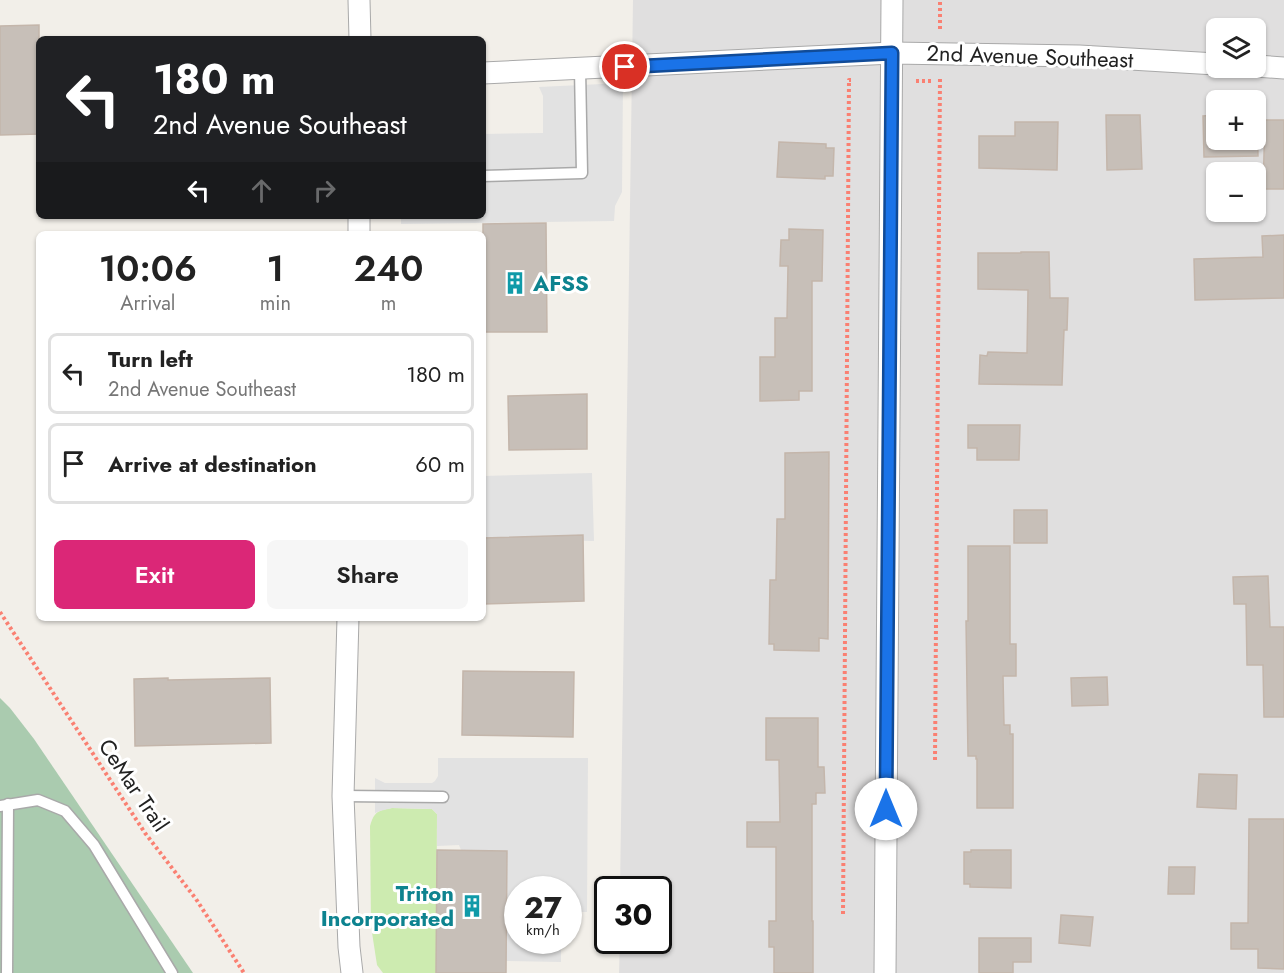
<!DOCTYPE html>
<html lang="en">
<head>
<meta charset="utf-8">
<style>
  body { margin:0; font-family:Jost,sans-serif; background:#f6f6f6; color:#222; height:100vh; display:flex; flex-direction:column; font-size:22px; white-space:nowrap }
  * { box-sizing:border-box; margin:0 }
  p { font-size:20px; color:#767676 }
  .icon { flex:none; width:33px; height:33px; fill:none; stroke:currentColor; stroke-width:2; stroke-linecap:round; stroke-linejoin:round }
  .map { position:relative; flex:1; overflow:hidden }
  .details { position:absolute; left:36px; top:231px; width:450px; height:390px; display:flex; flex-direction:column; background:#fff; border-radius:9px; box-shadow:0 2px 4px #0004 }
  .details>* { flex:none }
  .banner { position:absolute; left:36px; top:36px; width:450px; height:183px; border-radius:9px; box-shadow:0 2px 4px #0004; background:#202124; color:#fff; overflow:hidden }
  .buttons { position:absolute; left:1206px; top:18px; display:grid; gap:12px }
  .buttons a { display:grid; place-items:center; width:60px; height:60px; border-radius:9px; background:#fff; box-shadow:0 2px 4px #0004; font-size:30px }
  .speed { position:absolute; left:504px; top:876px; display:flex; gap:12px; font-size:30px; font-weight:700; text-align:center }
  .speed>* { display:grid; place-content:center; width:78px; height:78px; border-radius:50%; background:#fff; box-shadow:0 2px 4px #0004; line-height:1 }
  .speed small { font-size:15px; font-weight:400 }
  .speed .limit { border:3px solid #111; border-radius:9px; background:#fff; color:#111 }
  .pin { position:absolute; display:grid; place-items:center; width:51px; height:51px; color:#fff; margin:-26px; border:3px solid #fff; border-radius:50%; box-shadow:0 2px 6px #0007 }
  .me { position:absolute; width:66px; margin:-33px; rotate:0deg; stroke-linejoin:round; filter:drop-shadow(0 0 4px #0008) }
  .turn { display:flex; align-items:center; gap:21px; height:126px; padding:0 18px; font-size:27px }
  .turn .icon { width:78px; height:78px; stroke-width:2.5 }
  .turn b { display:block; font-size:42px; line-height:51px }
  .lanes { display:flex; align-items:center; height:57px; padding:0 18px; background:#0003; justify-content:center; gap:30px; direction:ltr }
  .lanes .off { opacity:.35 }
  .eta { display:flex; justify-content:space-evenly; align-items:center; height:102px; text-align:center }
  .eta b { font-size:36px; font-weight:600; line-height:42px }
  .button { display:flex; gap:12px; margin-top:auto; padding:12px 18px }
  .button a { flex:1; height:69px; border-radius:9px; background:#db2777; color:#fff; font-size:24px; font-weight:600; line-height:69px; text-align:center }
  .button a+a { background:#f6f6f6; color:#222 }
  ul { padding:0; list-style:none }
  li { display:flex; align-items:center; gap:18px; height:81px; margin:0 12px 9px; padding:0 6px; border:3px solid #e0e0e0; border-radius:9px }
  li div { flex:1 }
  li b { display:block; font-size:22px }
  li em { font-style:normal }
  .map>svg:first-child { display:block }
  .residential { fill:#e0dfdf; fill-rule:evenodd }
  .grass { fill:#cdebb0 }
  .cemetery { fill:#aacbaf }
  .parking { fill:#e2e2e2 }
  .building { fill:#c7bfb8; stroke:#c4b6ab; stroke-width:1.5 }
  .lines { fill:none; stroke-linecap:round; stroke-linejoin:round }
  .lane-casing { stroke:#a9a9a9; stroke-width:13 }
  .street-casing { stroke:#a9a9a9; stroke-width:23 }
  .path { stroke:#fa8072; stroke-width:4; stroke-dasharray:3 3; stroke-linecap:butt }
  .lane { stroke:#fff; stroke-width:10 }
  .street { stroke:#fff; stroke-width:21 }
  .route-casing { stroke:#114b97; stroke-width:15 }
  .route { stroke:#1a73e8; stroke-width:10 }
  .labels { text-anchor:middle; stroke-width:6; stroke-linejoin:round; paint-order:stroke }
  .street-label { font-size:22px; fill:#222; stroke:#fff }
  .culture-label { font-size:22px; font-weight:bold; fill:#0d838f; stroke:#fff; text-anchor:start }
</style>
</head>
<body>
<div class="map">
<svg width="1284" height="973" viewBox="0 0 1284 973">
  <rect width="100%" height="100%" fill="#f2efe9"/>
  <path class="residential" d="M633 0H1284V973H619L620 941 658 940V890L620 889ZM1216 28H1256V68H1216ZM1216 100H1256V140H1216ZM1216 172H1256V212H1216Z"/>
  <g class="grass">
    <path d="M392 808 432 809 437 814 436 973H383L377 965 371 926 370 826C374 812 378 810 392 808Z"/>
    <path d="M607 889H611L608 890V940L612 941 611 945 609 948 601 949 596 946 595 941 597 933 601 925 602 920 600 907 605 890Z"/>
  </g>
  <path class="cemetery" d="M0 698 10 708 34 739 193 973H0Z"/>
  <g class="parking">
    <path d="M623 83 622 192 615 206 614 221 401 224V216H483V134L543 133V96L539 87Z"/>
    <path d="M592 473 594 541 483 538V476Z"/>
    <path d="M438 758H588L587 912H569L568 890H518V940L561 941V962L506 961 507 851 461 850 459 845 437 846V814L432 809 392 808 380 811 375 813V778L385 783H432L435 781 438 776Z"/>
  </g>
  <g class="building">
    <path d="M39 25V134L0 135V26Z"/>
    <path d="M1106 115H1140L1142 169 1107 170Z"/>
    <path d="M1216 115V140H1256V115H1257L1258 156 1204 157 1203 116Z"/>
    <path d="M1265 120H1284V189H1263Z"/>
    <path d="M1015 122H1058L1057 170 979 168V136H1015Z"/>
    <path d="M779 142 826 144V148H834L833 176H825V179L777 177Z"/>
    <path d="M546 223 547 332H483V224Z"/>
    <path d="M789 229 823 230 822 281H812V391H799V400L760 401V357H775V318H787L788 266H780L781 240H789Z"/>
    <path d="M1284 235V298L1195 300 1194 259 1263 257 1262 236Z"/>
    <path d="M1021 252H1049L1050 298H1068L1067 330H1064L1062 385 979 384 980 355 987 356 988 352 1027 353 1028 290 978 289V253H1021Z"/>
    <path d="M587 394V449L509 450 508 396Z"/>
    <path d="M968 425H1020L1019 460H977V448H968Z"/>
    <path d="M829 452 828 639 819 638V651L774 650V644H769L770 580H776L777 519H785V453Z"/>
    <rect x="1014" y="510" width="33" height="33"/>
    <path d="M583 535 584 601 483 604V538Z"/>
    <path d="M968 546H1010V644H1016V676H1003L1004 725H1010V734H1013V808H977V759H976V756H968L966 621H968Z"/>
    <path d="M1268 576 1270 627H1284V717H1264L1263 665H1247L1246 604H1234L1233 577Z"/>
    <path d="M463 671 574 672 573 737 462 735Z"/>
    <path d="M1107 677 1108 705 1072 706 1071 678Z"/>
    <path d="M168 678V680L270 678 271 743 135 746 134 679Z"/>
    <path d="M766 718H818V767H824L825 793H816V804H812V921H813V973H774V947H769V921H776V847H747V822H780L779 760H766Z"/>
    <path d="M1199 774 1237 775 1236 809 1197 807Z"/>
    <path d="M1249 819H1284V969L1258 968V949H1231V923H1248Z"/>
    <path d="M437 850 507 851 506 973H436Z"/>
    <path d="M971 850H1011V888L970 887V884H964V852H971Z"/>
    <path d="M1169 867H1195L1194 894H1168Z"/>
    <path d="M1061 915 1093 917 1090 946 1059 943Z"/>
    <path d="M979 938H1031V962H1013V973H979Z"/>
  </g>
  <g class="lines">
    <g class="lane-casing">
      <g id="lane">
        <path d="M483 176 582 173 580 69"/>
        <path d="M343 796 443 797"/>
        <path d="M0 806 38 800 65 811 94 845 172 973"/>
        <path d="M7 973 8 804"/>
      </g>
    </g>
    <g class="street-casing">
      <g id="street">
        <path d="M359 0 360 39"/>
        <path d="M1256 66 1284 68"/>
        <path d="M483 73 892 53 1079 56 1216 64"/>
        <path d="M359 234V216"/>
        <path d="M348 618 343 796 349 947 352 973"/>
        <path d="M885 973 892 0"/>
      </g>
    </g>
    <g class="path">
      <path d="M940 29V0"/>
      <path d="M916 81H933"/>
      <path d="M0 612 145 833 196 899 244 973"/>
      <path d="M935 760 940 78"/>
      <path d="M843 914 849 80H851"/>
    </g>
    <use href="#lane" class="lane"/>
    <use href="#street" class="street"/>
  </g>
  <g class="lines">
    <g class="route-casing">
      <path id="route" d="M625 67 892 53 886 809"/>
    </g>
    <use href="#route" class="route"/>
  </g>
  <defs>
    <g id="building-bare" transform="scale(1.8)"><path d="M-4-6H4V6H1V3H-1V6H-4ZM-2.5-4.3h1.7v1.8h-1.7ZM.8-4.3h1.7v1.8H.8ZM-2.5-1h1.7V.8h-1.7ZM.8-1h1.7V.8H.8Z" fill="#0f9aa8" stroke="#fff" stroke-width="2.5" paint-order="stroke"/></g>
  </defs>
  <g fill-rule="evenodd">
    <use href="#building-bare" x="515" y="283"/>
    <use href="#building-bare" x="472" y="906"/>
  </g>
  <g class="labels">
    <g class="street-label">
      <text transform="translate(1030 56) rotate(2)" y="8">2nd Avenue Southeast</text>
      <text transform="translate(134 785) rotate(56)" y="8">CeMar Trail</text>
    </g>
    <g class="culture-label">
      <text x="533" y="291">AFSS</text>
      <text x="454" y="901" text-anchor="end">Triton<tspan x="454" dy="25">Incorporated</tspan></text>
    </g>
  </g>
</svg>
<div class="buttons">
<a><svg class="icon" aria-label="layers" viewBox="0 0 24 24"><path d="M12 4l9 5-9 5-9-5zM3 14l9 5 9-5"/></svg></a>
<a>+</a>
<a>−</a>
</div>
<div class="speed"><div>27<small>km/h</small></div><div class="limit">30</div></div>
<div class="pin" style="left:625px;top:67px;background:#d93025"><svg class="icon" aria-label="arrive" viewBox="0 0 24 24"><path d="M6 21V4h12l-3 4 3 4H6"/></svg></div>
<svg class="me" style="left:886px;top:809px" viewBox="-20 -20 40 40"><circle r="19" fill="#fff"/><path d="M0-13L10 11 0 6-10 11z" fill="#1a73e8"/></svg>
<div class="banner">
<div class="turn"><svg class="icon" aria-label="left" viewBox="0 0 24 24"><path d="M17 20v-9H6M10 6l-5 5 5 5"/></svg><div><b>180 m</b>2nd Avenue Southeast</div></div>
<div class="lanes"><svg class="icon" aria-label="left" viewBox="0 0 24 24"><path d="M17 20v-9H6M10 6l-5 5 5 5"/></svg><svg class="icon off" aria-label="ahead" viewBox="0 0 24 24"><path d="M12 20V5M6 11l6-6 6 6"/></svg><svg class="icon off" aria-label="right" viewBox="0 0 24 24"><path d="M7 20v-9h11M14 6l5 5-5 5"/></svg></div>
</div>
<section class="details">
<div class="eta">
<div><b>10:06</b><p>Arrival</p></div>
<div><b>1</b><p>min</p></div>
<div><b>240</b><p>m</p></div>
</div>
<ul>
<li><svg class="icon" aria-label="left" viewBox="0 0 24 24"><path d="M17 20v-9H6M10 6l-5 5 5 5"/></svg><div><b>Turn left</b><p>2nd Avenue Southeast</p></div><em>180 m</em></li>
<li><svg class="icon" aria-label="arrive" viewBox="0 0 24 24"><path d="M6 21V4h12l-3 4 3 4H6"/></svg><div><b>Arrive at destination</b></div><em>60 m</em></li>
</ul>
<div class="button"><a>Exit</a><a>Share</a></div>
</section>
</div>
</body>
</html>
